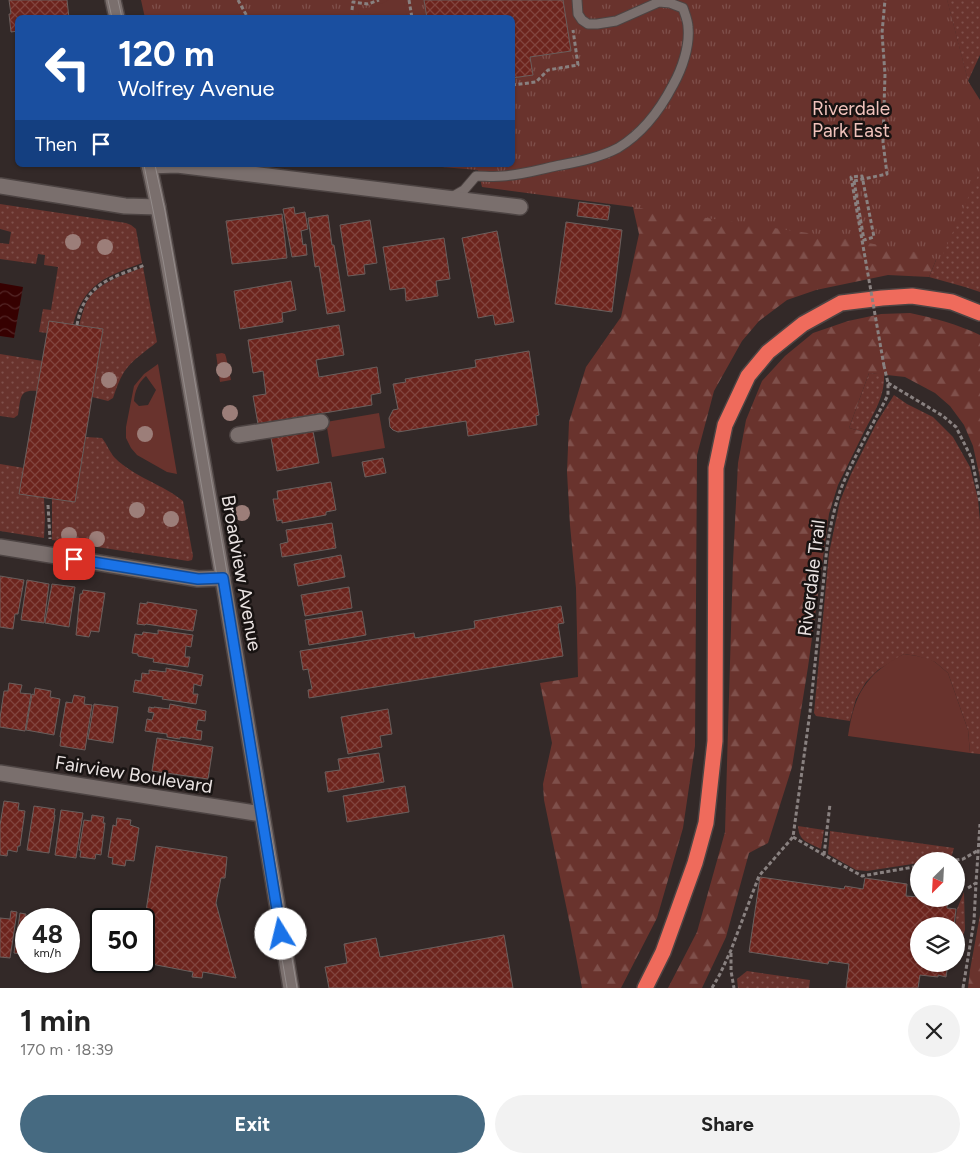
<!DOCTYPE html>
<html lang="en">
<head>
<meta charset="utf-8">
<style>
  body { margin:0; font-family:Figtree,sans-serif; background:#f2f2f2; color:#222; height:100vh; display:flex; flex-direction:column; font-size:19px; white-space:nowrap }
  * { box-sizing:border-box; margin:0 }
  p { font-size:16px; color:#767676 }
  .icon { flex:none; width:28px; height:28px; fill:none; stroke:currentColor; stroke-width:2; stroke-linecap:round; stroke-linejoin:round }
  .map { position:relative; height:988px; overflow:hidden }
  .details { display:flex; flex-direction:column; background:#fff; flex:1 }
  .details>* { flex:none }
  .top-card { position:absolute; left:15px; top:15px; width:500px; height:152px; border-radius:8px; box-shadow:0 1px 4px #0004; background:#1a4fa0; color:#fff; overflow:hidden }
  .needle { width:32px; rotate:204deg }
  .controls { position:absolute; left:910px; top:852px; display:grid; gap:10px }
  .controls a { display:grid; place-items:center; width:55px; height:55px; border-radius:50%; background:#fff; box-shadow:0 1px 4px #0004; font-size:25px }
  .speed { position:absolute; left:15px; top:908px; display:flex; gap:10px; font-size:25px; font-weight:700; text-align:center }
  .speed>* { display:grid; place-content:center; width:65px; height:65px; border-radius:50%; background:#fff; box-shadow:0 1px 4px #0004; line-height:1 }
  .speed small { font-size:12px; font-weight:400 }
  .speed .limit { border:2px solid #111; border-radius:8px; background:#fff; color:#111 }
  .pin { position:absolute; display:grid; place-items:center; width:42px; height:42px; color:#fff; margin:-21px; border-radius:10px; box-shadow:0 2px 8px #0006 }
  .me { position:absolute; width:55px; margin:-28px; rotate:351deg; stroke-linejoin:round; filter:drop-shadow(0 0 4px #0008) }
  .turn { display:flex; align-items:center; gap:18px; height:105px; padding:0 20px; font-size:22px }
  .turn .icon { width:65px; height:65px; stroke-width:2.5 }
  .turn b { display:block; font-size:35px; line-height:42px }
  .then { display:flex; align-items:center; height:48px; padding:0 20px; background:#0003; gap:10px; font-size:19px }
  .round { display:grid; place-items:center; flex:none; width:52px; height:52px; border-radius:26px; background:#f2f2f2 }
  .summary { display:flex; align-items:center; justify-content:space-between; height:85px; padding:0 20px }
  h1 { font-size:30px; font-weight:700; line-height:38px }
  .action { display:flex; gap:10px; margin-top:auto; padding:10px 20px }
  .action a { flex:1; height:58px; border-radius:30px; background:#466a81; color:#fff; font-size:20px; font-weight:700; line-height:58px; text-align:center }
  .action a+a { background:#f2f2f2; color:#222 }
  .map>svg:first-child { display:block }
  .grass { fill:url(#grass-dots) }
  .forest { fill:url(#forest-firs) }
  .park { fill:url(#park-tufts) }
  .garden { fill:#69332d; fill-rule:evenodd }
  .water { fill:url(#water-waves) }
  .building { fill:url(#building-cross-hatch); stroke:#6a5f5d }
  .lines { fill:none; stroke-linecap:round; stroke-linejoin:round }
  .lane-casing { stroke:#4d4443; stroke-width:11 }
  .street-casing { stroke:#4d4443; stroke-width:18 }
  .secondary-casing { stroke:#4d4443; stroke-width:18 }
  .highway-casing { stroke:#4d4443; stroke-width:18 }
  .path { stroke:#898180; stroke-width:3; stroke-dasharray:4 2.5; stroke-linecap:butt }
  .lane { stroke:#7a6f6d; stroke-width:9 }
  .street { stroke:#7a6f6d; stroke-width:15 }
  .secondary { stroke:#7a6f6d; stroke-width:15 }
  .highway { stroke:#ef6b5c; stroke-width:15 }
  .tram { stroke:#948c8b; stroke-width:1 }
  .path-bridge { stroke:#898180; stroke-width:3; stroke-dasharray:4 2.5; stroke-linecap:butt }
  .tree { fill:#9c7e79 }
  .route-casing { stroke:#114b97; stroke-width:12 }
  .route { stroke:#1a73e8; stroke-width:9 }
  .labels { text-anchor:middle; stroke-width:5; stroke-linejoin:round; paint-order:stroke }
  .park-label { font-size:19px; fill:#f1c3bc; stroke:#181312 }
  .street-label { font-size:19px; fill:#eae3e2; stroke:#181312 }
</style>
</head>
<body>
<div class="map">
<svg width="980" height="988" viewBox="0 0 980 988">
  <defs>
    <pattern id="grass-dots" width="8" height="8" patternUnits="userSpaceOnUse" patternTransform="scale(1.25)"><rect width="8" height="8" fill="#69332d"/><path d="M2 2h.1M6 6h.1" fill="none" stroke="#7f504b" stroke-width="1.8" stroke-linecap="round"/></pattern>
    <pattern id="forest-firs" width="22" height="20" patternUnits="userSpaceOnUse" patternTransform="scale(1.25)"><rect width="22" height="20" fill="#69332d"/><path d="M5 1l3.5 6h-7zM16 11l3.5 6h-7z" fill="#7f504b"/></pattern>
    <pattern id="park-tufts" width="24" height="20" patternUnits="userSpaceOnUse" patternTransform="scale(1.25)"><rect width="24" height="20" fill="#69332d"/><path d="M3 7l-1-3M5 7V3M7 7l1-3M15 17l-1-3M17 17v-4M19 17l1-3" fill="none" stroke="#7f504b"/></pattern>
    <pattern id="water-waves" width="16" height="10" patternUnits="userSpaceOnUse" patternTransform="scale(1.25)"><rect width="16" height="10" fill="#360101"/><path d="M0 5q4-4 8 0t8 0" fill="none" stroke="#532626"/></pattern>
    <pattern id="building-cross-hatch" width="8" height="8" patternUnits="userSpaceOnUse" patternTransform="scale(1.25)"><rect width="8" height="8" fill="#6c241d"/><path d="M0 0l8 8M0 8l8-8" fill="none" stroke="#81443e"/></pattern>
  </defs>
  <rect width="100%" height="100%" fill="#332928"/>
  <g class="grass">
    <path d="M947 0H980V55L968 81Z"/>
    <path d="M980 156V292L965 287 929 277 978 158Z"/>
    <path d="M0 204 126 223 131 225 136 229 142 263C107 276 83 284 73 325L47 333 39 332 43 309 51 310 58 267 44 265 45 255 38 254 36 264 0 259V243L9 244 11 232 0 229Z"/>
    <path d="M143 267 157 342C146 351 132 360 124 372 119 380 116 389 113 398L108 401 92 397 103 329 79 326C81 318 83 310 86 303 97 282 123 276 143 267Z"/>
    <path d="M0 354 43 361 37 391C18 389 21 400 18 415L14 418 0 416Z"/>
    <path d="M869 373 884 374C885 397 874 412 864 432L849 428Z"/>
    <path d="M894 395 907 404 933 417 953 437 970 467 978 499 980 521V754L970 753 968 730 948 673 935 662 917 656 904 654 878 670 866 682 856 699 850 721 816 716 814 713 829 553 840 501 851 474 877 422Z"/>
    <path d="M86 437 102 438C107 444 110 453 115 458 134 477 162 484 183 501L193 556 192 560 188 561 52 540V499L75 502Z"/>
    <path d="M0 464 24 468 20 493 44 498 45 518 44 538 0 531Z"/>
    <path d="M798 826 824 830 821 849C808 842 799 842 798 826Z"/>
    <path d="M830 831 954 848 951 858 932 861H919V863L867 871 856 870 828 854Z"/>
    <path d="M964 892 965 930 956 957V926H955L957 909Z"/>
    <path d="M747 971 810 980 809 988H738L737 979Z"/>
  </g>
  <g class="forest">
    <path d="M947 0 968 81 980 100V156L978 158 929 277 888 275 816 290 787 300 759 321 742 341 714 391 697 455 695 746 683 828 657 918 621 988H582L569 920 544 800 543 784 552 743 540 683 578 677 576 588 570 525 567 472 569 422 586 367 621 317 639 234 629 190Z"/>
    <path d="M910 313C934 318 957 324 980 335V478L973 446 964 425 950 406 935 393 905 377 869 373 849 428 864 432 838 485 829 514 808 667 792 767 768 843 749 853 726 937 702 988H668L697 932 725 832 733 562 738 463 746 420 762 381 785 356 813 333 848 321 881 314Z"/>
    <path d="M980 915V988H968L970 970Z"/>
  </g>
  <path class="park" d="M141 0H947L968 81 980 106V171L940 261 916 252 842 238 633 207 482 187 478 170 418 165H512V18H145Z"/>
  <g class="garden">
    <path d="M389 0H401L404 2 407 17H358L359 9 373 7Z"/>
    <path d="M222 353 225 354 226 357 231 380 220 382 216 354Z"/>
    <path d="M158 364 177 474 167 472 137 455 131 448 126 438V427L134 386 144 374ZM146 376 156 390 148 405 139 406 134 401C135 391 138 383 146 376Z"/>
    <path d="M379 413 385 448 332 457 326 422Z"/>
    <path d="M904 654 917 656 929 659 935 662 948 673 968 730 970 753 848 736C854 695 865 674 904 654Z"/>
  </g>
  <path class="water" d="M0 283 23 287 14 338 0 336Z"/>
  <g class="building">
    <path d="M9 0H67L69 18H18V31L11 32 9 14H11Z"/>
    <path d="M424 0H563L571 51 530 57 533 75 512 78V18H427Z"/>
    <path d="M579 202 610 206 608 220 577 216Z"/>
    <path d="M294 207 295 214 305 212 308 229 301 231 303 245 306 244 307 255 292 257 283 209Z"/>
    <path d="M282 214 287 258 232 264 226 221Z"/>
    <path d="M328 215 332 245H334L345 311 327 314 319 266 315 267 308 218Z"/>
    <path d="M370 220 377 263 364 265 365 274 348 276 340 225Z"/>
    <path d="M566 222 622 230 612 312 555 304Z"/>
    <path d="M497 231 514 322 495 325 493 315 478 318 462 238Z"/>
    <path d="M444 238 450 279 436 281 438 296 406 301 405 288 390 290 383 247Z"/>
    <path d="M291 281 296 310 282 313 283 322 240 329 234 291Z"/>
    <path d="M49 321 103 329 75 502 19 494Z"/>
    <path d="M339 325 344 355 316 360 319 377 377 367 381 393 371 395 372 405 258 424 253 396 266 394 263 371 253 373 248 340Z"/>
    <path d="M529 351 539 415 536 416 537 425 468 436 466 421 398 432 393 430 390 427 389 418 393 410 398 409 393 384 406 382 405 379 476 367 475 360Z"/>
    <path d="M313 431 319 463 277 471 271 438Z"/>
    <path d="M383 458 386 473 365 477 362 462Z"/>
    <path d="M331 482 336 510 326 512V515L282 523V520L277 521 273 499H278L277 491Z"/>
    <path d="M332 523 336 548 282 557 280 544 288 542 286 530Z"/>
    <path d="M341 555 345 577 298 586 294 564Z"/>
    <path d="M0 576 24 580 18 614H15L13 629 0 627Z"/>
    <path d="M27 580 49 584 44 623 21 620Z"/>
    <path d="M52 584 75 587 69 627 45 623Z"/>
    <path d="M349 587 352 608 305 616 301 595Z"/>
    <path d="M83 590 105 593 99 632 91 631 89 637 76 635 80 594H82Z"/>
    <path d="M147 602 197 610 193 631 146 624 145 625 137 624 140 603 147 604Z"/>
    <path d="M561 606 564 623 558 624 563 656 309 698 308 690 312 689 308 669 303 670 300 651 414 633 415 638 475 628 474 621Z"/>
    <path d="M362 611 366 635 309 645 305 620Z"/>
    <path d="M158 630 193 635 191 647 186 646 185 657H190L188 667 153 662 154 659 138 656V654L132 653 135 634 142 635 143 632 158 634Z"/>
    <path d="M166 668 203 675 201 686 194 684 193 694H198L196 704 162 699 163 697 133 692 135 680 141 681 142 673 149 674V670L166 672Z"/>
    <path d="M9 683 22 685 20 693 31 694 25 731 0 727V718L4 691H8Z"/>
    <path d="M35 688 51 691 50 697 60 699 54 735 26 730 32 694 34 695Z"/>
    <path d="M74 695 85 697 84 704 92 705 85 750 60 746 61 737H60L66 702 72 703Z"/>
    <path d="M94 704 118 707 113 743 88 739Z"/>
    <path d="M170 704 206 711 205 721 198 720 196 730 202 731 201 740 180 737V739L167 737V734L145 731 147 719 152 720 154 713 148 712 149 707 154 708V707L169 709Z"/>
    <path d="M388 709 392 734 380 736 382 747 348 754 341 717Z"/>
    <path d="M157 738 213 747 208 779 152 771Z"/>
    <path d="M379 753 384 782 328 792 325 772 340 770 338 759Z"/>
    <path d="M405 786 409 812 347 822 343 796Z"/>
    <path d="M4 801 19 803 18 810 25 811 20 846H18L17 852 8 850 7 856 0 855V825Z"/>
    <path d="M34 806 55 809 54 815H55L49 853 27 850Z"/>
    <path d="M61 810 83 813 76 858 55 855Z"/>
    <path d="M92 815 104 817 103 823H105L101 855 96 854 95 859 80 857 81 851 79 850 84 820 91 821Z"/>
    <path d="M117 818 131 820 130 825 139 828 134 861 126 860 125 866 112 864 113 858 108 857 113 825 116 826Z"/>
    <path d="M156 846 227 857 225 878H221L216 903 236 978 203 972 202 978 192 977 193 972 146 963 150 934 144 933V924Z"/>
    <path d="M760 877 844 889 845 886 863 889 865 878 907 884 906 896 919 897V899H928L948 902 947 908 956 909 954 926H919V964H948L946 977 938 975V977L920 975 918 988H846L849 964 829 961 828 964 749 952Z"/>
    <path d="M11 911 17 912 10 958 0 957V918L10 919Z"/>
    <path d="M20 913 26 914 25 921H26V955L14 953Z"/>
    <path d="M504 935 513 988H329L325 967 347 963 344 944 376 938 380 957Z"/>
  </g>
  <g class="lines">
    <g class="lane-casing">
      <path id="lane" d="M450 198 464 190 476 176C485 176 494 177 503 176 520 175 538 170 556 166 576 162 599 158 618 148 643 133 660 110 673 85 682 69 690 46 688 27 688 21 685 14 683 8L670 3 659 2 616 21 597 24H588L582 20 578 14 577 0"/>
    </g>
    <g class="street-casing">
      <g id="street">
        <path d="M149 166 177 165 520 207"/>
        <path d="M0 186 125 206 158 207"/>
        <path d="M238 435 321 422"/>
        <path d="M0 547 198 579 223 578"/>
        <path d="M0 773 262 814"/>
      </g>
    </g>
    <g class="secondary-casing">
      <g id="secondary">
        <path d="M113 0 117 18"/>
        <path d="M149 165 158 207 182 341 226 597 291 988"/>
      </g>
    </g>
    <g class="highway-casing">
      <path id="highway" d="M645 988 663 952 695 863 706 823 715 741 716 468 725 425 748 376 768 352 803 324 841 303 882 298 912 296 952 302 980 313"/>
    </g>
    <g class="path">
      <path d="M238 0 248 18"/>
      <path d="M409 0 412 18"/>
      <path d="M352 10 353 2 368 4 379 0"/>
      <path d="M512 85 536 82 548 70 578 65 573 30"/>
      <path d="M854 181 887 174 883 142 885 74 882 33 885 0"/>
      <path d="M77 325C84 284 111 278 145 265"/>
      <path d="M888 383 943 416 956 427 972 459 980 501"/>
      <path d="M48 505 50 539"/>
      <path d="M793 837 824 855 862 876 919 866"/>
      <path d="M824 855 830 804"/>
      <path d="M949 861 963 859 977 851"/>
      <path d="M968 888 976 883 980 824"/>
      <path d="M731 953V971L734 988"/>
      <path d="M712 988 720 974 731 950 759 876 793 837 810 712 827 547C830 528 834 509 840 491 853 458 872 426 888 395V383L884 366"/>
      <path d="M963 988 974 921 976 883"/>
    </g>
    <use href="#lane" class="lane"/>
    <use href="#street" class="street"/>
    <use href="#secondary" class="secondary"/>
    <use href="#highway" class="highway"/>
    <g class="tram">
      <path d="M108 0 112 18"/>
      <path d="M118 0 122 18"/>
      <path d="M144 165 163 260 177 342 287 988"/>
      <path d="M155 165 165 211 188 341 297 988"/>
    </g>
    <path class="path-bridge" d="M854 181 864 240 874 237 862 176 851 177 884 366"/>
  </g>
  <g class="tree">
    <circle cx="73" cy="242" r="8"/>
    <circle cx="105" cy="247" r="8"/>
    <circle cx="224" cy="370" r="8"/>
    <circle cx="109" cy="380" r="8"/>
    <circle cx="230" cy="413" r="8"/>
    <circle cx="145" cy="434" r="8"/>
    <circle cx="137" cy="510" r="8"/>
    <circle cx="242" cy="513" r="8"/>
    <circle cx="171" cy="519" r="8"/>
    <circle cx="69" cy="535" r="8"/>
    <circle cx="97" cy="539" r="8"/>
  </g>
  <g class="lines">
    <g class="route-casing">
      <path id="route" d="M74 559 198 579 223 578 281 934"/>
    </g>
    <use href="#route" class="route"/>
  </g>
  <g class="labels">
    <g class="park-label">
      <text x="851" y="115">Riverdale<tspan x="851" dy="22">Park East</tspan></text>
    </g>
    <g class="street-label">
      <text transform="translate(242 573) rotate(80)" y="7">Broadview Avenue</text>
      <text transform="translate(811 578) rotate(-83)" y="7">Riverdale Trail</text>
      <text transform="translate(134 774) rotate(9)" y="7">Fairview Boulevard</text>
    </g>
  </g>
</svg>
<div class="controls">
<a><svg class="needle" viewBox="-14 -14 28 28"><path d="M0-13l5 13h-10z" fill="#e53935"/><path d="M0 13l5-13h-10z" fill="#767676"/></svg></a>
<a><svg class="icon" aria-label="layers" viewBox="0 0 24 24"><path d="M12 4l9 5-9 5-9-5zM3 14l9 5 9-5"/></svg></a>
</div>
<div class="speed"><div>48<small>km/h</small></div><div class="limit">50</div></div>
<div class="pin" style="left:74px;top:559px;background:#d93025"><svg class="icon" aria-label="arrive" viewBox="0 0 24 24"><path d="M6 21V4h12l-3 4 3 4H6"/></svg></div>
<svg class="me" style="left:281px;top:934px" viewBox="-20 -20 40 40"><circle r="19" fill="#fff"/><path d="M0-13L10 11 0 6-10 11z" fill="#1a73e8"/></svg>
<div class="top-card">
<div class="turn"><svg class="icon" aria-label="left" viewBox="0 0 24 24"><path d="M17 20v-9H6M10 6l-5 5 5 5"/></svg><div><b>120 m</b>Wolfrey Avenue</div></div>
<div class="then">Then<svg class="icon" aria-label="arrive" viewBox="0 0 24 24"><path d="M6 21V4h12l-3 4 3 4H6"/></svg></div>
</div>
</div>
<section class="details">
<div class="summary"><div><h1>1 min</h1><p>170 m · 18:39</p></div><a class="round"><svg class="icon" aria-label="close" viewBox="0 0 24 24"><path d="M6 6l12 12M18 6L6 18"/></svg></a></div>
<div class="action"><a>Exit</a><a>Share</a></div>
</section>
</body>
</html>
